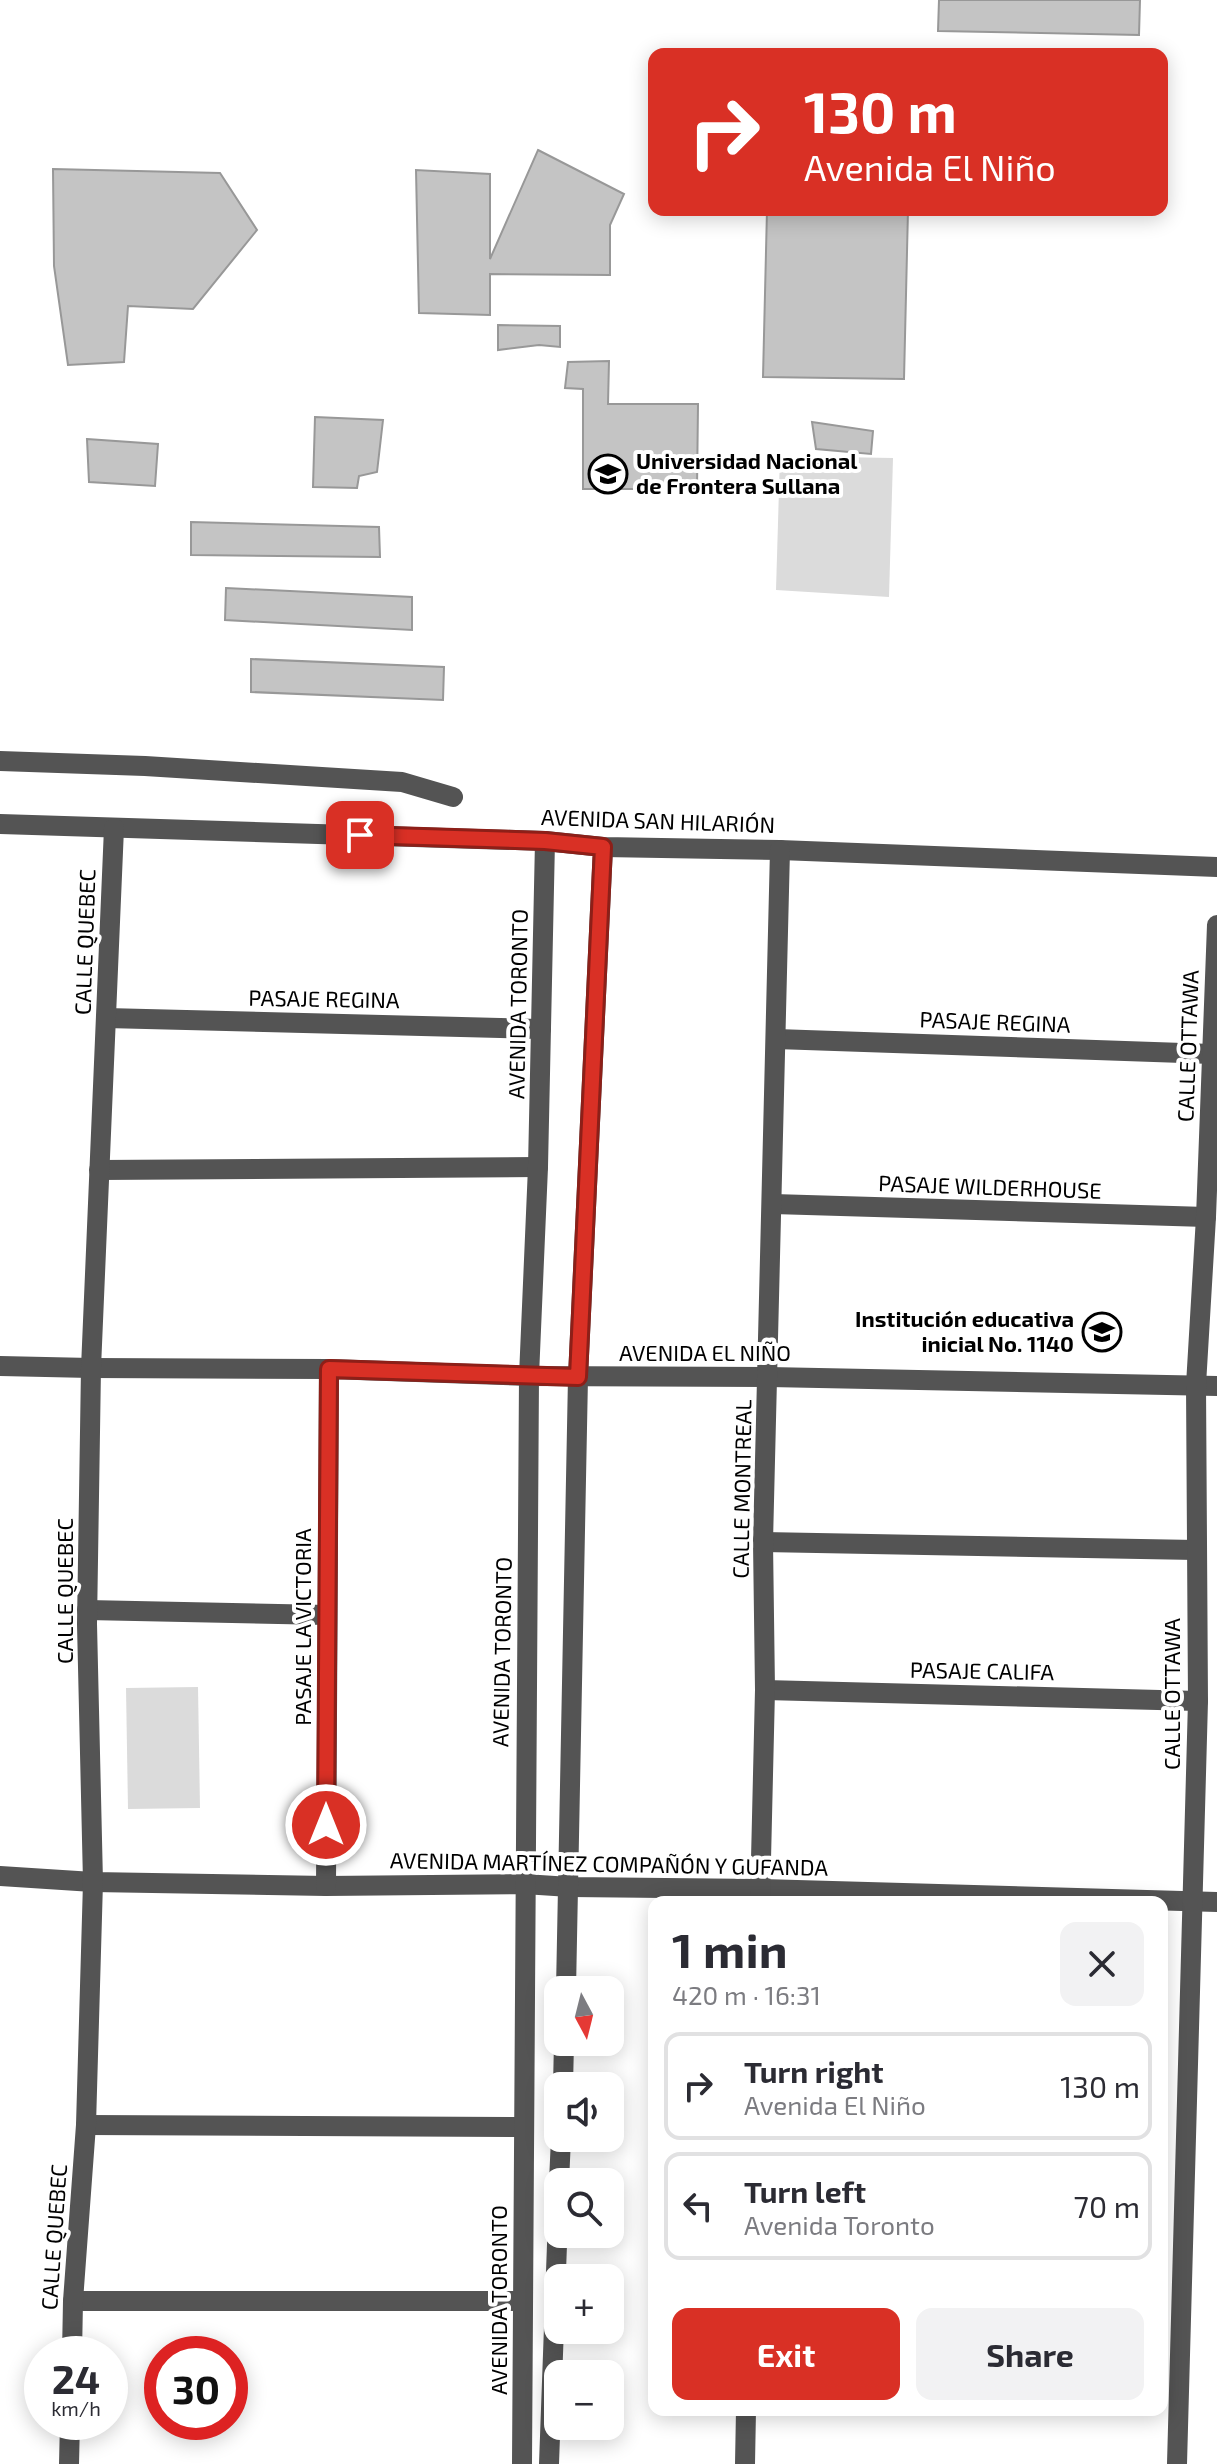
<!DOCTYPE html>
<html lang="en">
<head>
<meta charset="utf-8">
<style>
  body { margin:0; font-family:"Exo 2",sans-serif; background:#f2f2f3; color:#2b2b33; height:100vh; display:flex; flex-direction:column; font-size:30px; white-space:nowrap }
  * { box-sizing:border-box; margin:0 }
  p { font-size:26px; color:#7c7c81 }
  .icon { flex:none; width:44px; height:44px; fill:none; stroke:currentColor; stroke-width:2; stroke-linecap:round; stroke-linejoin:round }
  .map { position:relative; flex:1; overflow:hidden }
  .side { position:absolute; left:648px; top:1896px; width:520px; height:520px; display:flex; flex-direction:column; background:#fff; border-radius:16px; box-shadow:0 4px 20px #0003 }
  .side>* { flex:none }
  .guide { position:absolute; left:648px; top:48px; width:520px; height:168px; border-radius:16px; box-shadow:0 4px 20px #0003; background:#d93025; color:#fff; overflow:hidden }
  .needle { width:52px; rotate:173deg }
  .controls { position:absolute; left:544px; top:1976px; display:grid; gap:16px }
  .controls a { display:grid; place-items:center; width:80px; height:80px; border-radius:16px; background:#fff; box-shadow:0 4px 20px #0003; font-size:40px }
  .speed { position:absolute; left:24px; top:2336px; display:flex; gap:16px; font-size:40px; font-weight:700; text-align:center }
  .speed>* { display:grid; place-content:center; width:104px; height:104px; border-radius:50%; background:#fff; box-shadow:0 4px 20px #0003; line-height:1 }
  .speed small { font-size:20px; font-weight:400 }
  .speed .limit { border:12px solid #d22; background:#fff; color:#111 }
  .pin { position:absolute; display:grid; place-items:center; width:68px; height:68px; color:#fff; margin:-34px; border-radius:16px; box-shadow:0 4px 12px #0006 }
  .me { position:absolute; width:88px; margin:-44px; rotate:0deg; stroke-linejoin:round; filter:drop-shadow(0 0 6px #0008) }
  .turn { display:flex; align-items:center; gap:28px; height:168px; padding:0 24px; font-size:36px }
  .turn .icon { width:104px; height:104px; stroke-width:2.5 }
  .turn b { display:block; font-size:56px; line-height:68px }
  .round { display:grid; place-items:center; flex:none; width:84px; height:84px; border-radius:16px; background:#f2f2f3 }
  .summary { display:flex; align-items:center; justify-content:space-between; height:136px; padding:0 24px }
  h1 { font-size:48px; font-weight:700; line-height:60px }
  .primary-button { display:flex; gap:16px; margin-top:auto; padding:16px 24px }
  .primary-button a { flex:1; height:92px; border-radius:16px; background:#d93025; color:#fff; font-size:32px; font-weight:700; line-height:92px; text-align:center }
  .primary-button a+a { background:#f2f2f3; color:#2b2b33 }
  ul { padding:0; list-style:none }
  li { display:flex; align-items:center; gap:24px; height:108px; margin:0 16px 12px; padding:0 8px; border:4px solid #e1e1e2; border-radius:16px }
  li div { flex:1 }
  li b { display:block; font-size:30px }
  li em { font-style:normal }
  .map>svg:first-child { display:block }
  .green { fill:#dbdbdb }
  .building { fill:#c4c4c4; stroke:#989898; stroke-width:2 }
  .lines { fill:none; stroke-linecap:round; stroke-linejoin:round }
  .minor { stroke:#545454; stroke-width:20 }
  .route-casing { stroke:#8d1f18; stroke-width:20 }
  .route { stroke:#d93025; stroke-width:14 }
  .labels { text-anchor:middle; stroke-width:8; stroke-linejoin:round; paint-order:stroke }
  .poi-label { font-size:22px; font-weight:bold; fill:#000; stroke:#fff; text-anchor:start }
  .street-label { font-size:22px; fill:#000; stroke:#fff }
</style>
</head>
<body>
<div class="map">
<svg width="1217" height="2464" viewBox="0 0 1217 2464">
  <rect width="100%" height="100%" fill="#fff"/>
  <g class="green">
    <path d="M780 456 893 458 889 597 776 590Z"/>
    <path d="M198 1687 200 1808 128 1809 126 1688Z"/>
  </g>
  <g class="building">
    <path d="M939 0H1140L1139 35 938 31Z"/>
    <path d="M538 150 624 194 610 225V275L490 274V315L419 313 416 170 490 174V259Z"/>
    <path d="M53 169 220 173 257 230 193 309 128 306 124 362 68 365 54 266Z"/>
    <path d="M767 210H908L904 379 763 377Z"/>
    <path d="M498 325 560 326V347L539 345 498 350Z"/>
    <path d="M609 361 608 404H698L697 489H583V389L565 388 568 362Z"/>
    <path d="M315 417 383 420 377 472 359 476 357 488 313 487Z"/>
    <path d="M812 422 873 431 871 454 816 449Z"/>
    <path d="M87 439 158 444 155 486 89 482Z"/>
    <path d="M191 522 379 527 380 557 191 555Z"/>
    <path d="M226 588 412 597V630L225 620Z"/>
    <path d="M251 659 444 667 443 700 251 692Z"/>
  </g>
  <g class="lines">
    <g class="minor">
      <path d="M0 761 145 766 402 782 453 797"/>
      <path d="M0 824 545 841 603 847 780 850 1217 867"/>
      <path d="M106 1018 541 1029"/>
      <path d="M776 1039 1212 1054"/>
      <path d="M99 1170 538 1167"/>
      <path d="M773 1204 1206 1217"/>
      <path d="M0 1366 91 1368 329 1369 529 1376 769 1377 1217 1386"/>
      <path d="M763 1542 1196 1550"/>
      <path d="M87 1610 327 1615"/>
      <path d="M765 1690 1198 1701"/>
      <path d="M0 1876 93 1882 326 1886 524 1884 570 1887 761 1889 1217 1902"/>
      <path d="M326 1886 329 1369"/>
      <path d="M760 1902 765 1690 763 1542 780 850"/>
      <path d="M566 1990 578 1377 603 847"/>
      <path d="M563 2086 564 2042"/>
      <path d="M86 2125 524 2127"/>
      <path d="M559 2182 561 2138"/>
      <path d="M73 2301H523"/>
      <path d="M72 2354 73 2301 86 2125 93 1882 87 1624 91 1368 114 828"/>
      <path d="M69 2464 70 2422"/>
      <path d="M522 2464 529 1376 538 1167 545 841"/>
      <path d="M549 2464 558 2217"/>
      <path d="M745 2464 746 2410"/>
      <path d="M1177 2464 1198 1701 1196 1385 1206 1217 1217 925"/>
    </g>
  </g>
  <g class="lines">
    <g class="route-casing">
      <path id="route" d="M326 1825 329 1369 578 1377 603 847 545 841 360 835"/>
    </g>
    <use href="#route" class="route"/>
  </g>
  <defs>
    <g id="university-ring" transform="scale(2)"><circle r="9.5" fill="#fff" stroke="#000" stroke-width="1.5"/><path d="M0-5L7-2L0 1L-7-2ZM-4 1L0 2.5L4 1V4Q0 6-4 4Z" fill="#000"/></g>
    <g id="school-ring" transform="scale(2)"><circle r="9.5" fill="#fff" stroke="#000" stroke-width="1.5"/><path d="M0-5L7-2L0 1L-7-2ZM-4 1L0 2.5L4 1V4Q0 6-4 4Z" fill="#000"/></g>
  </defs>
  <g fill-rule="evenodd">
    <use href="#university-ring" x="608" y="474"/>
    <use href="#school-ring" x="1102" y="1332"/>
  </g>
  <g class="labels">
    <g class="poi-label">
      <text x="636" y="469">Universidad Nacional<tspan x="636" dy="25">de Frontera Sullana</tspan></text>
      <text x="1074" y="1327" text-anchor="end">Institución educativa<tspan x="1074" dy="25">inicial No. 1140</tspan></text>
    </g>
    <g class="street-label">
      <text transform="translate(658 821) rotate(2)" y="8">AVENIDA SAN HILARIÓN</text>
      <text transform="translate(85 942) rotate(-88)" y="8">CALLE QUEBEC</text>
      <text transform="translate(324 999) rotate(1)" y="8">PASAJE REGINA</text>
      <text transform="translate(518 1004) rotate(-89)" y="8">AVENIDA TORONTO</text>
      <text transform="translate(995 1022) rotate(2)" y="8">PASAJE REGINA</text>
      <text transform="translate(1188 1046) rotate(-88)" y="8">CALLE OTTAWA</text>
      <text transform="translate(990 1187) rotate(2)" y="8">PASAJE WILDERHOUSE</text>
      <text x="705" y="1361">AVENIDA EL NIÑO</text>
      <text transform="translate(742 1489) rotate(-89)" y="8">CALLE MONTREAL</text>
      <text transform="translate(65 1591) rotate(-90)" y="8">CALLE QUEBEC</text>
      <text transform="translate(303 1627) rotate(-90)" y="8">PASAJE LA VICTORIA</text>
      <text transform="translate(502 1652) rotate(-89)" y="8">AVENIDA TORONTO</text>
      <text transform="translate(982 1671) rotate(1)" y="8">PASAJE CALIFA</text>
      <text transform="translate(1172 1694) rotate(-90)" y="8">CALLE OTTAWA</text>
      <text transform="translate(609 1864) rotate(1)" y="8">AVENIDA MARTÍNEZ COMPAÑÓN Y GUFANDA</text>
      <text transform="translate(54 2237) rotate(-86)" y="8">CALLE QUEBEC</text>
      <text transform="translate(499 2300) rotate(-90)" y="8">AVENIDA TORONTO</text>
    </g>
  </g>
</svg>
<div class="controls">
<a><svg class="needle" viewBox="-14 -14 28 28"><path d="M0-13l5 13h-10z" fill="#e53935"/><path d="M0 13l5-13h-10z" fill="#7c7c81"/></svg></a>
<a><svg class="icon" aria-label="sound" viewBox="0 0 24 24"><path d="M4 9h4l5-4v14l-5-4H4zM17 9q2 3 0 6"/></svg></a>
<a><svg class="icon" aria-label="search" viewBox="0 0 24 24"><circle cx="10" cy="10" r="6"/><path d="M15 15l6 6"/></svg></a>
<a>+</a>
<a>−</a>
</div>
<div class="speed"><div>24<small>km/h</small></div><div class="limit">30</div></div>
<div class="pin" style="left:360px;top:835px;background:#d93025"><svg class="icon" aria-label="arrive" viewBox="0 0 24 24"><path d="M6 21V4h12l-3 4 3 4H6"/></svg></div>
<svg class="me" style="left:326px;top:1825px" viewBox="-20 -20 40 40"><circle r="17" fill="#d93025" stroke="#fff" stroke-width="3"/><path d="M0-11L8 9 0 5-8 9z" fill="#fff"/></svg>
<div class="guide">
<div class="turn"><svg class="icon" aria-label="right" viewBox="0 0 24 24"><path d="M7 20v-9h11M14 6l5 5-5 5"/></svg><div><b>130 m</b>Avenida El Niño</div></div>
</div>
<section class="side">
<div class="summary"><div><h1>1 min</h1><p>420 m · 16:31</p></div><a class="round"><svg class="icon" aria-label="close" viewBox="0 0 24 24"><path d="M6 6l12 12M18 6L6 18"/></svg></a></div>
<ul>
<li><svg class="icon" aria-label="right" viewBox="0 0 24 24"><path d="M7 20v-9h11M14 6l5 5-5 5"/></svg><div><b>Turn right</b><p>Avenida El Niño</p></div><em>130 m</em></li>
<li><svg class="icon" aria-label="left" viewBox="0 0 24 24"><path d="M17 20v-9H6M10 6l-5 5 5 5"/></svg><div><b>Turn left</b><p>Avenida Toronto</p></div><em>70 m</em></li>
</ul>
<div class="primary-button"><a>Exit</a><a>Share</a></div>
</section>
</div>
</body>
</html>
